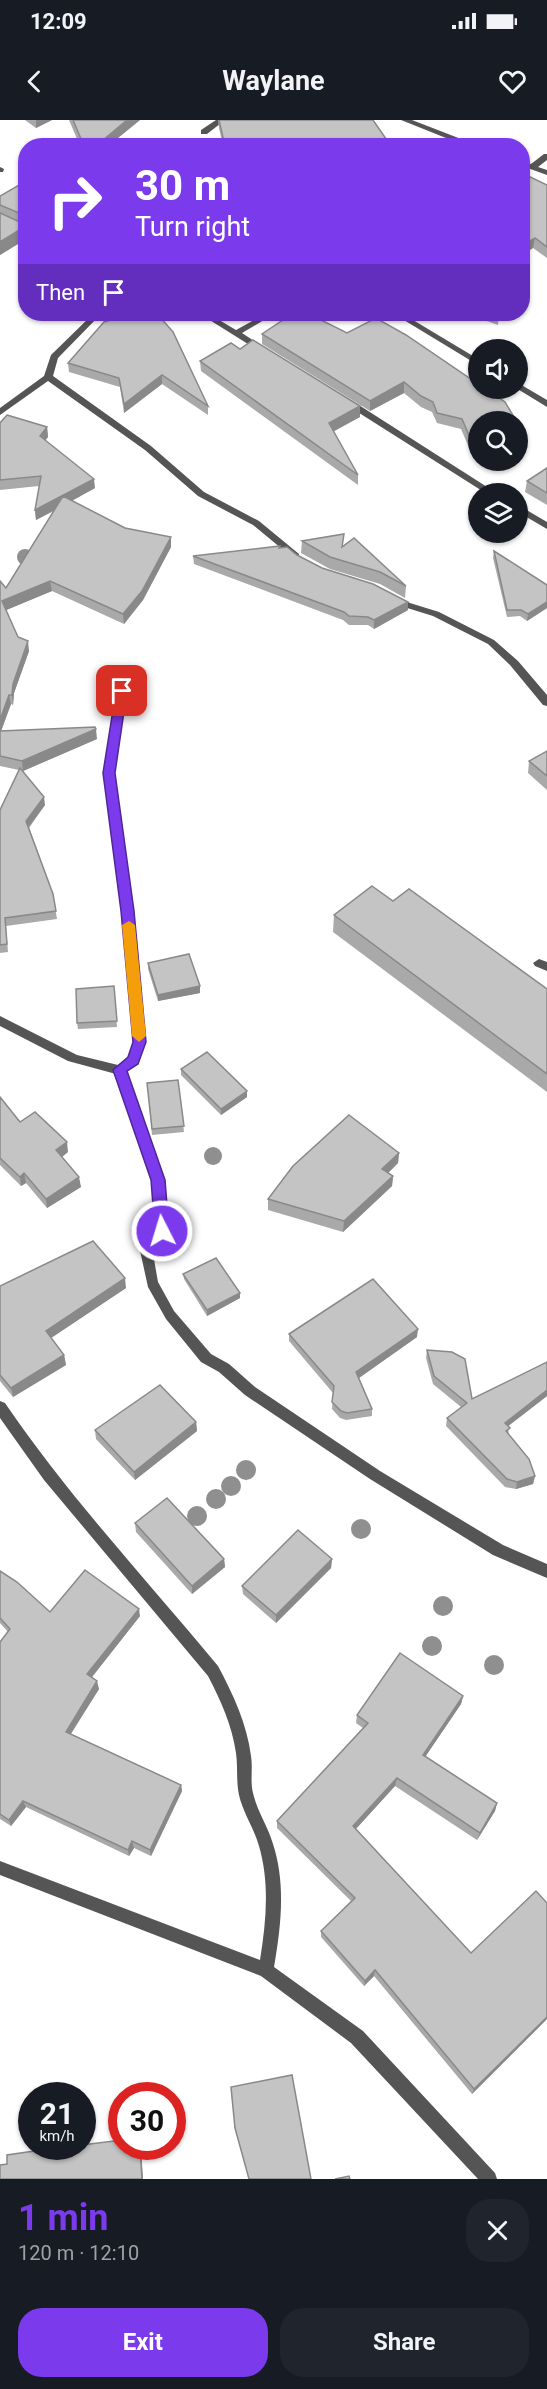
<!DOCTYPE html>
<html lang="en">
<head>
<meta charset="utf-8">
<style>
  body { margin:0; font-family:Roboto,sans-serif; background:#20242c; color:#f1f3f6; height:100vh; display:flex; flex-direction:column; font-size:22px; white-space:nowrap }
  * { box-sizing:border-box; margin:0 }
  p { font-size:20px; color:#9ea1a6 }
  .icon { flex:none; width:33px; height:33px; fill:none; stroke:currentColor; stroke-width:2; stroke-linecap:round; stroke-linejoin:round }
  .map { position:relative; height:2059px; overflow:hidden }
  .side { display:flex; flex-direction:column; background:#171b24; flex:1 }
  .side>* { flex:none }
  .hud { position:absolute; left:18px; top:18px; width:512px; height:183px; border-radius:24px; box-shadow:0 2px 4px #0004; background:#7c3aed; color:#fff; overflow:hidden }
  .buttons { position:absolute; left:468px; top:219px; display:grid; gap:12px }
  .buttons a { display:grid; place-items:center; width:60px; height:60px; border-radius:50%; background:#171b24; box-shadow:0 2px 4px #0004; font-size:30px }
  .speed { position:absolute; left:18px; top:1962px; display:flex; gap:12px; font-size:30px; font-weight:700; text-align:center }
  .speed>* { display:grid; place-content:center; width:78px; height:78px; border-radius:50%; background:#171b24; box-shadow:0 2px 4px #0004; line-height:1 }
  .speed small { font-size:15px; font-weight:400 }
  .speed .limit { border:9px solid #d22; background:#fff; color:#111 }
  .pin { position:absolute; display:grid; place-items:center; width:51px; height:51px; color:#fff; margin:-26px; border-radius:12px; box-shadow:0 3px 9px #0006 }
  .me { position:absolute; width:66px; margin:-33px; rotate:355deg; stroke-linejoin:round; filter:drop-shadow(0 0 4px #0008) }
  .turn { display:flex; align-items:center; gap:21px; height:126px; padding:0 18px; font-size:27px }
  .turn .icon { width:78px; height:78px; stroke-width:2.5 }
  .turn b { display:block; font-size:42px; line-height:51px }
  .then { display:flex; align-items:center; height:57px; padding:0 18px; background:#0003; gap:12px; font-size:22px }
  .round { display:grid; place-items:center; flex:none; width:63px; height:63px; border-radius:24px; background:#20242c }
  .overview { display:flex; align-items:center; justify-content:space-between; height:102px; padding:0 18px }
  h1 { font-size:36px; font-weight:700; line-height:45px; color:#7c3aed }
  .primary-button { display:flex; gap:12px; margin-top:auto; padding:12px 18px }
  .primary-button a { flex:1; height:69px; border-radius:24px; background:#7c3aed; color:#fff; font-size:24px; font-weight:700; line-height:69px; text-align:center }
  .primary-button a+a { background:#20242c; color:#f1f3f6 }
  .status { display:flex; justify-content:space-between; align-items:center; height:42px; padding:0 30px; background:#171b24; direction:ltr }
  .status svg { height:16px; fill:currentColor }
  header { display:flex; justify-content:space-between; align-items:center; height:78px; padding:0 18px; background:#171b24; font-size:27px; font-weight:700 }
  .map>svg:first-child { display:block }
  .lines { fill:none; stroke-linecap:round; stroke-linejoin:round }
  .minor { fill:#555; fill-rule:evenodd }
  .tree { fill:#8f8f8f }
  .wall { fill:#a9a9a9 }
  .shaded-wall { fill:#898989 }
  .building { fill:#c4c4c4; stroke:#898989; stroke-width:1.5 }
  .route { fill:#7c3aed; stroke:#51269a; stroke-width:1.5 }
  .slow { fill:#f59e0b }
</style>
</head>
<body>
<div class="status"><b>12:09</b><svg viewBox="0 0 49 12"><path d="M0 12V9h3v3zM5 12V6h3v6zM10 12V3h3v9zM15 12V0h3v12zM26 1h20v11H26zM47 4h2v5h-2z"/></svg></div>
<header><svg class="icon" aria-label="back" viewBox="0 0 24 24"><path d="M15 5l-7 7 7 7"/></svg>Waylane<svg class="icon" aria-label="heart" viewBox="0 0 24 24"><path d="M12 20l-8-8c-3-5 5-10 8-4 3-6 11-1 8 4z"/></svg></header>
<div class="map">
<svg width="547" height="2059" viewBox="0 0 547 2059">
  <rect width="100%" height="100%" fill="#fff"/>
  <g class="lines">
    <g class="minor">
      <path d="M216 0H225L207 14H201V10Z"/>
      <path d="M401 0H412L479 26H466Z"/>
      <path d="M544 34H547V40L538 47 547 50V55L522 46V41L531 44Z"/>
      <path d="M0 47 4 49 3 52H0Z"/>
      <path d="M93 194H101L58 238 53 256 151 326 204 372 259 401 299 434V438H293L253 405 198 376 145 330 48 261 0 295V288L44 256 51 235Z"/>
      <path d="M200 194H209L236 210 265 194H274L242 213 268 230 261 232Z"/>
      <path d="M394 194H403L478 239V245Z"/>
      <path d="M518 263 547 280V287L516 268H518Z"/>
      <path d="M348 279 351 280 498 374H487L345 284V280Z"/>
      <path d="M518 385 547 402V409L518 392Z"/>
      <path d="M394 475 410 483 439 492 494 520 518 541 547 575V586L543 585 510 545 488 524 433 496 404 487 391 480V476Z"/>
      <path d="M122 567 127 571 114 653 133 791 146 922 138 943 126 952 164 1060 168 1111 152 1128 158 1162 174 1191 211 1234 229 1244 255 1267 380 1351 503 1425 547 1444V1458L493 1435 370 1359 245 1275 219 1252 201 1242 166 1199 148 1167 139 1126 156 1109 152 1060 116 954 68 941 0 906V896L77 935 118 945 129 937 134 922 121 791 104 653 117 571Z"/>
      <path d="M539 839 547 842V851L535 846 533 843Z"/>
      <path d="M0 1281 5 1283C69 1377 146 1459 218 1546 233 1574 247 1604 251 1636 253 1648 250 1661 253 1673 257 1691 268 1706 273 1724 286 1764 281 1806 274 1847L363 1911 495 2053 497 2059H478L351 1923 261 1856 0 1755V1741L260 1840C266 1802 270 1764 259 1726 254 1708 243 1693 239 1675 236 1661 238 1647 236 1633 232 1605 221 1581 208 1556L44 1360 0 1298Z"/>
    </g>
  </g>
  <g class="tree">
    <circle cx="25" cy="437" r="8"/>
    <circle cx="213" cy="1036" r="9"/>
    <circle cx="246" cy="1350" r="10"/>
    <circle cx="231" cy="1366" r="10"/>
    <circle cx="216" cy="1379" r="10"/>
    <circle cx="197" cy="1396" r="10"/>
    <circle cx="361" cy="1409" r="10"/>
    <circle cx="443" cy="1486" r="10"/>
    <circle cx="432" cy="1526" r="10"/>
    <circle cx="494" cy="1545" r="10"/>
  </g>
  <g class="wall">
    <path d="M25 0H52L36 8Z"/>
    <path d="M69 0H140L108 26H80Z"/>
    <path d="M218 0 391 26H223L219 8Z"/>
    <path d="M522 53 547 65V138L533 128 522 135Z"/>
    <path d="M26 61V119L0 135V76Z"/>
    <path d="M292 194 478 302V339L473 337 461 309 437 303 432 292 421 287 404 273 370 291 262 224V214Z"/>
    <path d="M467 194H497L499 195 498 205Z"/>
    <path d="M104 202 208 286V295L162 264 124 293 120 267 69 252 68 243Z"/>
    <path d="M240 229 360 297 333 311 358 355V365L201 251 200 241Z"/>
    <path d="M0 303 47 307 48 317 45 320 95 368 72 381 125 408 171 427 143 480 124 504 52 471 6 490 18 517 29 531 14 573 13 585 11 584 1 611 97 619 23 651 45 685 29 708 53 774 57 799 6 806 8 832 0 833V690L19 650 0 646V461L6 468 54 391 36 400 35 390 39 366 0 370Z"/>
    <path d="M481 340H500L496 347Z"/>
    <path d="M547 348V385L525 372 527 361Z"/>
    <path d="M302 421 343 426 406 466 405 478 380 464 330 449 301 433Z"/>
    <path d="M280 428 297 435 322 448 408 482V490L374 509 368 505H349L343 500 194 444 193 436Z"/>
    <path d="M494 431 547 465V488L527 501 520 496 507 497 493 438Z"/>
    <path d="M547 631V670L528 653 529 641Z"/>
    <path d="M393 781 547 869V972L333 812 334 795Z"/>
    <path d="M148 843 200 873 158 881 148 849Z"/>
    <path d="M114 866 117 907 78 909 77 903Z"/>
    <path d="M181 949 247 977 221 995 181 955Z"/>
    <path d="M178 960 184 1012 152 1015 147 963Z"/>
    <path d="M0 977 20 1002 68 1032 62 1037 81 1067 47 1088 26 1063 21 1066 0 1045Z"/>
    <path d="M399 1033 398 1043 388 1053 393 1056 392 1066 343 1112 268 1090V1079Z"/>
    <path d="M183 1154 240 1178 207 1196 184 1159Z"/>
    <path d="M0 1166 126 1168 51 1218 64 1235 66 1245 13 1277 0 1261Z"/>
    <path d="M289 1214 417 1217 359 1258 372 1289V1296L346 1300 340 1298 332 1289 333 1273 289 1221Z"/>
    <path d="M427 1230 472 1279 547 1242V1276L508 1306 509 1315 535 1356 533 1364 516 1369 505 1367 446 1306 447 1298 461 1287 433 1264 426 1238Z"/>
    <path d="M196 1302 197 1311 135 1360 96 1319 95 1310Z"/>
    <path d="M135 1403 224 1439 225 1447 192 1474 136 1412Z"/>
    <path d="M332 1439 331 1448 276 1503 243 1474 242 1466Z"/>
    <path d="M0 1451 50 1492 140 1496 92 1557 99 1569 71 1614 181 1665 182 1671 151 1736 134 1728 129 1736 26 1687 11 1706 0 1699V1522L8 1512 0 1503Z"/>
    <path d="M463 1576 461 1584 425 1637 497 1683 495 1691 477 1720 395 1666 356 1709 471 1833 547 1783V1899L472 1974 374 1856 364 1866 321 1817V1811L351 1781 277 1708V1701L363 1608 356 1603 357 1595Z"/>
  </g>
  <g class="shaded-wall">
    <path d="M36 0H52L36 8Z"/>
    <path d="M127 0H140L108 26H96Z"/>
    <path d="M26 106V119L0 135V122Z"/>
    <path d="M535 118 533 128 522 135V126Z"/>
    <path d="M162 255V264L124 293V284Z"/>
    <path d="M404 262V273L370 291V281Z"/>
    <path d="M360 286V297L329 314V303Z"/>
    <path d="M47 307 48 317 41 326 40 316Z"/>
    <path d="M94 359 95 368 36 400 35 390Z"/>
    <path d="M171 417V427L143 480 124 504 123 494Z"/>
    <path d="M50 461 52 471 4 491 2 481Z"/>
    <path d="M408 482V490L374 509V500Z"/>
    <path d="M547 482V488L527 501 528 494Z"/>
    <path d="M28 521 29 531 14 573 13 585 12 575 13 564Z"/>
    <path d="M9 575 11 584 0 614V600Z"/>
    <path d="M96 609 97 619 23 651 22 641Z"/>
    <path d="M44 677 45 685 27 709 26 701Z"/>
    <path d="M200 866V873L158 881V875Z"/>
    <path d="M247 971V977L221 995V989Z"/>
    <path d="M67 1022 68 1032 58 1040 56 1030Z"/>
    <path d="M399 1033 398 1043 382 1059V1049Z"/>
    <path d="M24 1053 26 1063 21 1066 20 1057Z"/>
    <path d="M393 1056 392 1066 343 1112 344 1101Z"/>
    <path d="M79 1057 81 1067 47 1088 46 1079Z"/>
    <path d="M125 1158 126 1168 48 1220 46 1211Z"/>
    <path d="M240 1173V1178L207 1196V1190Z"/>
    <path d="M418 1209 417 1217 356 1260V1252Z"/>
    <path d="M64 1235 66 1245 13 1277 11 1268Z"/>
    <path d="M547 1270V1276L503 1310 505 1303Z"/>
    <path d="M196 1302 197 1311 135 1360 134 1352Z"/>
    <path d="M535 1356 533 1364 516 1369 517 1362Z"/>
    <path d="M224 1439 225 1447 192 1474V1466Z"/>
    <path d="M332 1439 331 1448 276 1503V1495Z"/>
    <path d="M139 1489 140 1496 88 1562 87 1554Z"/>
    <path d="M97 1561 99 1569 68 1618 66 1612Z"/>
    <path d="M463 1576 461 1584 421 1643 423 1635Z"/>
    <path d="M397 1658 395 1666 352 1713 353 1706Z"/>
    <path d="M181 1665 182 1671 151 1736 150 1730Z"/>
    <path d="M23 1681 26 1687 11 1706 9 1700Z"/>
    <path d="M497 1683 495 1691 477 1720 480 1713Z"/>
    <path d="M132 1721 134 1728 129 1736 128 1730Z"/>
    <path d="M375 1850 374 1856 364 1866 365 1861Z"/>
    <path d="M547 1897V1899L472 1974 474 1969Z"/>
    <path d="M140 2026H141L143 2059H142Z"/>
  </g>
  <g class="building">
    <path d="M73 0H127L96 26H84Z"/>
    <path d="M219 0H373L391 26H225Z"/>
    <path d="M522 53 547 65V127L535 118 522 126Z"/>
    <path d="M26 61V96L0 85V76Z"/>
    <path d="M0 93 24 104 26 103V106L0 122Z"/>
    <path d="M130 194H154L160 197 173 212 208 286 162 255 124 284 119 258 68 243 104 202Z"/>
    <path d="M292 194H309L347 213 376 198 406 215 478 264V268H485L505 282 517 302H478V329L474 327 462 299 437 293 433 282 421 276 404 262 370 281 262 214Z"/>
    <path d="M253 220 360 286 329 303 358 355 200 241 231 223 240 229Z"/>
    <path d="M7 295 47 307 40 316 94 359 35 390 41 356 0 360V303Z"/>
    <path d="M547 348V373L527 361Z"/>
    <path d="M63 376 125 408 171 417 142 471 123 494 50 461 2 481 18 517 28 521 13 564 12 575H9L0 600V461L6 468Z"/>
    <path d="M344 414 342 427 354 418 406 466 380 452 330 437 302 421Z"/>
    <path d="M280 426 279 428 287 427 297 435 322 448 373 464 408 482 374 500 368 497 349 496 344 492 193 436Z"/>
    <path d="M494 431 547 465V482L528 494 521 490H507Z"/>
    <path d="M95 607 96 609 22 641 0 636V611Z"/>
    <path d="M547 631V656L529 641Z"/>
    <path d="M20 648 44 677 26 701 53 774 56 791 5 798 7 824 0 825V690Z"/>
    <path d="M372 766 393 781 409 769 547 869V954L334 795Z"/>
    <path d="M189 834 200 866 158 875 148 843Z"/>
    <path d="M114 866 117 901 77 903 76 869Z"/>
    <path d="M207 932 247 971 221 989 181 949Z"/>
    <path d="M178 960 184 1006 152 1009 147 963Z"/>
    <path d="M0 977 20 1002 35 992 67 1022 56 1030 79 1057 46 1079 24 1053 20 1057 0 1038Z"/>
    <path d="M349 995 399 1033 382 1049 393 1056 344 1101 268 1079 293 1046Z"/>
    <path d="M93 1121 125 1158 46 1211 64 1235 11 1268 0 1255V1166Z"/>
    <path d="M216 1138 240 1173 207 1190 183 1154Z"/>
    <path d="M373 1159 418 1209 356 1252 372 1289 347 1293 341 1291 332 1282 334 1266 289 1214Z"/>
    <path d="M427 1230 452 1232 465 1239 472 1279 547 1242V1270L505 1303 510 1308 506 1311 529 1339 535 1356 517 1362 507 1359 447 1298 467 1283 434 1256Z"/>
    <path d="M160 1265 196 1302 134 1352 95 1310Z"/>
    <path d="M167 1378 224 1439 192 1466 135 1403Z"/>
    <path d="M298 1410 332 1439 276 1495 242 1466Z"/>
    <path d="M85 1450 139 1489 87 1554 97 1561 66 1612 181 1665 150 1730 132 1721 128 1730 23 1681 9 1700 0 1694V1522L10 1509 0 1498V1451L17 1462 50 1492Z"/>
    <path d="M400 1533 463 1576 423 1635 497 1683 480 1713 397 1658 353 1706 471 1833 536 1771 547 1783V1897L474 1969 375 1850 365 1861 321 1811 355 1778 277 1701 368 1603 357 1595Z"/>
    <path d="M292 1955 311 2059H249L235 2008 231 1967Z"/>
    <path d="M122 2020V2026H140L142 2059H0V2045L7 2044V2035L69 2026H82V2025Z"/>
    <path d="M349 2056 350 2059H335Z"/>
  </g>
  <path class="route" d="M122 567 127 571 115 653 134 791 146 922 138 944 127 951 165 1060 169 1111 167 1115H157L155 1111 151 1060 113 950 128 937 133 922 121 791 103 653 116 571Z"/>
  <path class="slow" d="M129 801 135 805 146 916 139 922 132 916 122 805Z"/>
</svg>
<div class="buttons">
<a><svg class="icon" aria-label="sound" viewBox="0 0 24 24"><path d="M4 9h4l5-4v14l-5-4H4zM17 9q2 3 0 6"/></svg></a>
<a><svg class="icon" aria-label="search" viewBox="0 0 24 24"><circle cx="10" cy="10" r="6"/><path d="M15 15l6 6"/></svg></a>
<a><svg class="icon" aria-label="layers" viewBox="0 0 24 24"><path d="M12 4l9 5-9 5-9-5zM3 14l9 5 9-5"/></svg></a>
</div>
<div class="speed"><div>21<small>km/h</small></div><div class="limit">30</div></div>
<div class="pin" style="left:122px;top:571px;background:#d93025"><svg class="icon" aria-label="arrive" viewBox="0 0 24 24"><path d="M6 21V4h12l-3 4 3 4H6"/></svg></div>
<svg class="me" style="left:162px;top:1111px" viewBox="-20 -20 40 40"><circle r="17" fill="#7c3aed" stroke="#fff" stroke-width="3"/><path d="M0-11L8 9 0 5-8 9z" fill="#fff"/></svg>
<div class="hud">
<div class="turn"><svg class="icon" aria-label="right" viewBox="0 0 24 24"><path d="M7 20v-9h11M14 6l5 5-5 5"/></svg><div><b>30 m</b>Turn right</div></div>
<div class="then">Then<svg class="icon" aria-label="arrive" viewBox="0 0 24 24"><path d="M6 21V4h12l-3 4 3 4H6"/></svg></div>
</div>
</div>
<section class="side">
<div class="overview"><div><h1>1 min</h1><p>120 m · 12:10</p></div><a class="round"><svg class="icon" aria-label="close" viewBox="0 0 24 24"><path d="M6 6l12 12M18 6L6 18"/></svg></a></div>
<div class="primary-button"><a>Exit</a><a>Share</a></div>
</section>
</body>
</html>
